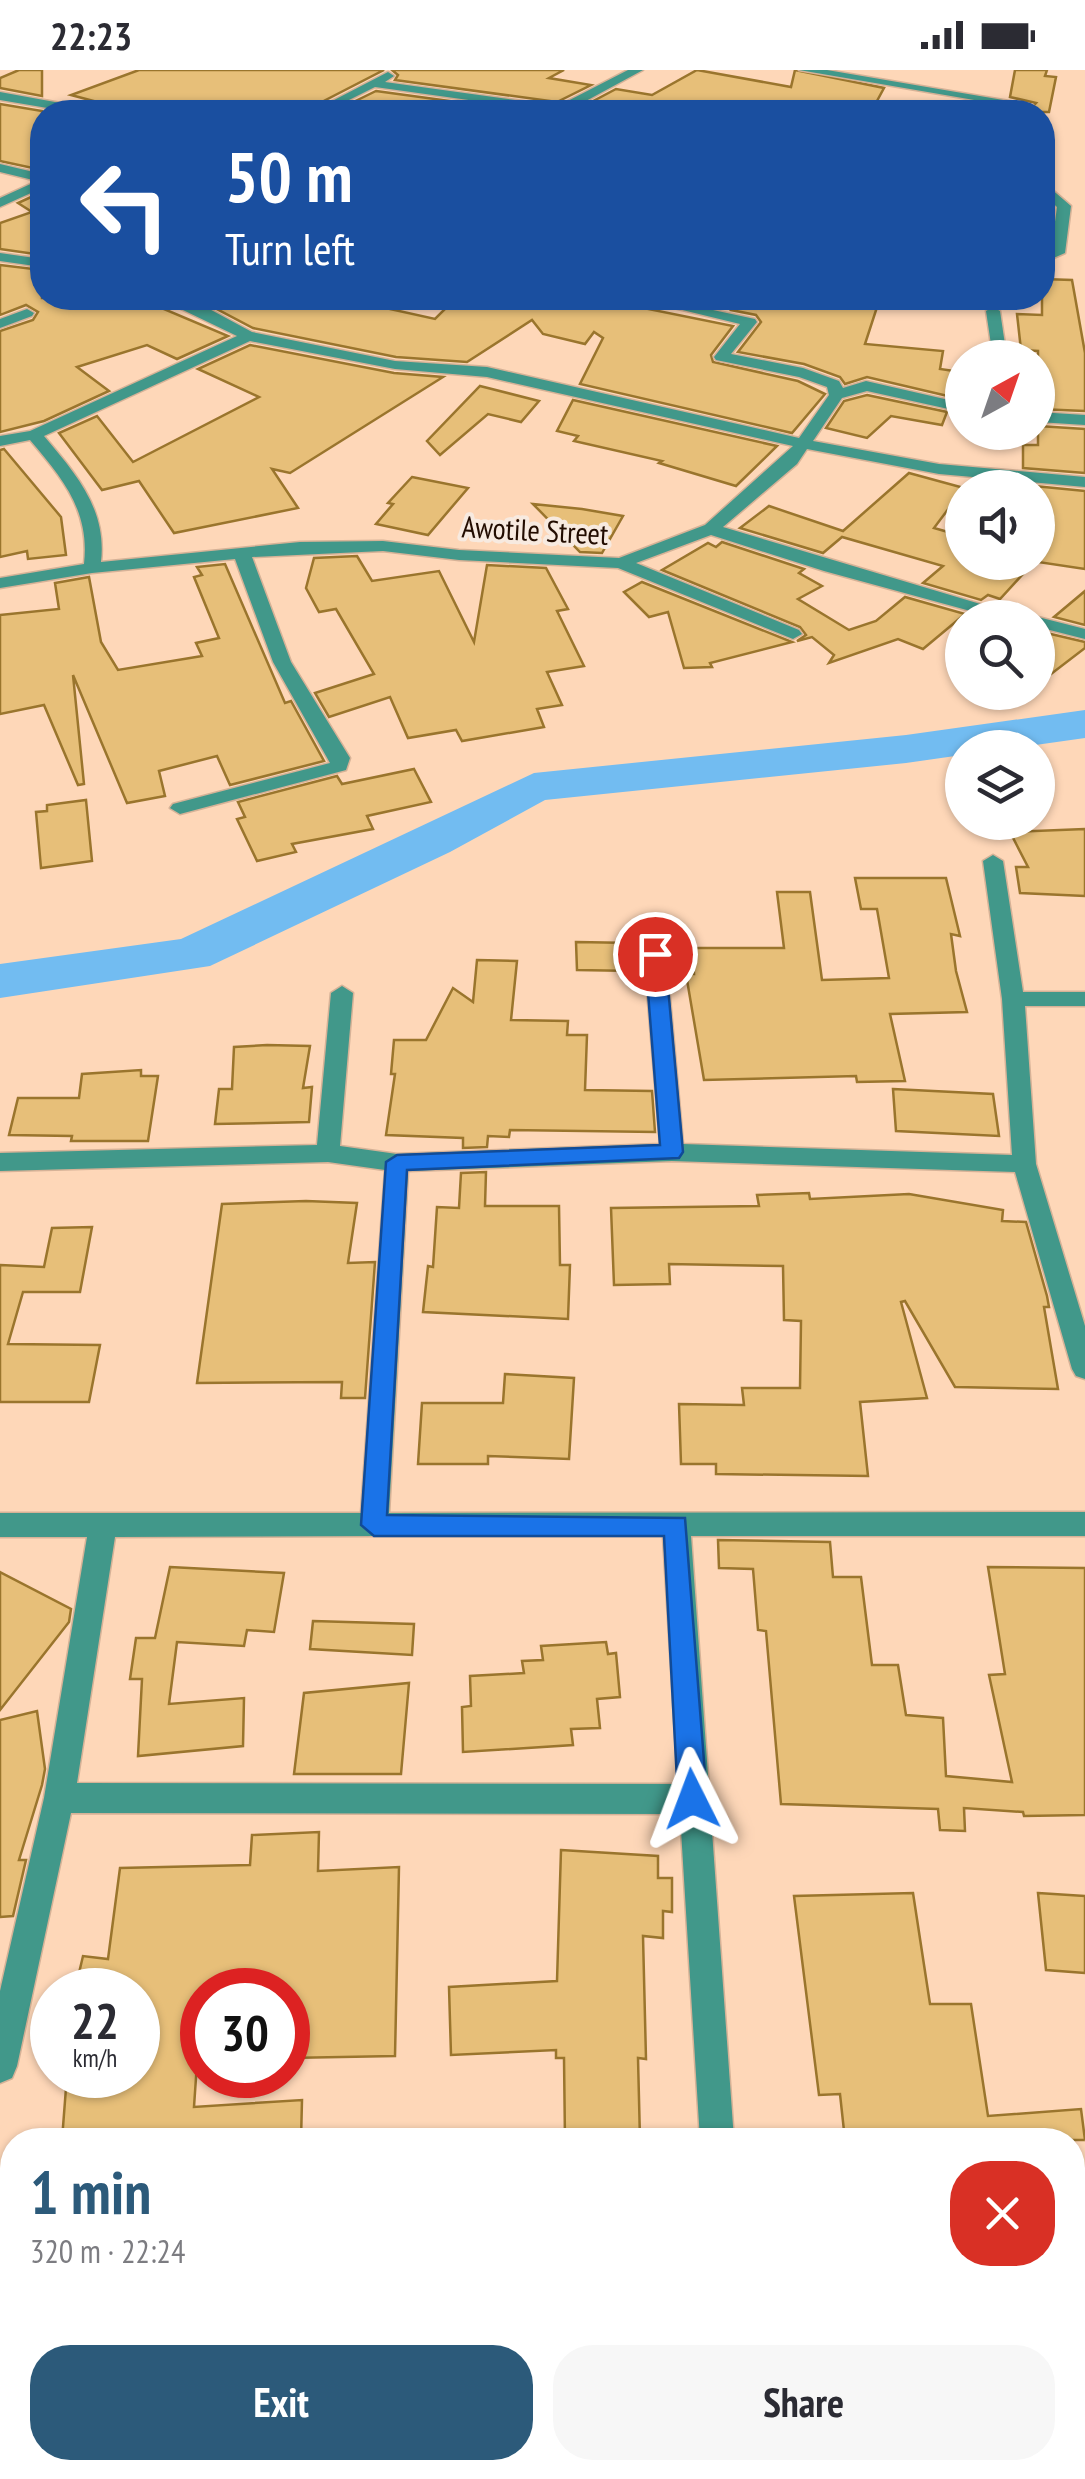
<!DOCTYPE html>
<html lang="en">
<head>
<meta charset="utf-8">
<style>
  body { margin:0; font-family:"PT Sans Narrow",sans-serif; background:#f7f7f7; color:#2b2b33; height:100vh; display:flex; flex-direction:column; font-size:38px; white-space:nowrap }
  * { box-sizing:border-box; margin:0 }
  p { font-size:32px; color:#7c7c81 }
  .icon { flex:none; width:55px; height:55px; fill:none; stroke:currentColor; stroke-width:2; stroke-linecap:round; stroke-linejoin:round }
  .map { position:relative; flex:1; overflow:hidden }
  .side { position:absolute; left:0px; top:2058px; width:1085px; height:352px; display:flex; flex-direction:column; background:#fff; border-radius:40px 40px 0 0; box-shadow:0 2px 8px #0004 }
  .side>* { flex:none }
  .banner { position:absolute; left:30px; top:30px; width:1025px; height:210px; border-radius:40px; box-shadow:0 2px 8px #0004; background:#1a4fa0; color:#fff; overflow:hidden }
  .needle { width:65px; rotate:40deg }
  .fabs { position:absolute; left:945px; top:270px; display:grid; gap:20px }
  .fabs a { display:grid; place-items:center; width:110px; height:110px; border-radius:50%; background:#fff; box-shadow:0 2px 8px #0004; font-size:50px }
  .speed { position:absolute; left:30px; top:1898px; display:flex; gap:20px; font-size:50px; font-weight:700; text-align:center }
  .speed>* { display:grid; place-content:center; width:130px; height:130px; border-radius:50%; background:#fff; box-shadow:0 2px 8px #0004; line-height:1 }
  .speed small { font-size:25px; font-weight:400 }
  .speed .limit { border:15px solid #d22; background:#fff; color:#111 }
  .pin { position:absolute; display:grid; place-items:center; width:85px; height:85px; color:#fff; margin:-42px; border:5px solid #fff; border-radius:50%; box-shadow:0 2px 10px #0007 }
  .me { position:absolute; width:110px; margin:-55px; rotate:357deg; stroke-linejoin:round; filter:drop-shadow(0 0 8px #0008) }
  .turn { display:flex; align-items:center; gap:35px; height:210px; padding:0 30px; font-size:45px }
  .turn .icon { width:130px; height:130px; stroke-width:2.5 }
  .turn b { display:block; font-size:70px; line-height:85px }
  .round { display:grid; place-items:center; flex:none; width:105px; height:105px; border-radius:40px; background:#f7f7f7 }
  .summary { display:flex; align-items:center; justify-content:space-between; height:170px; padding:0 30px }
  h1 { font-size:60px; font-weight:800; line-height:75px; color:#2c5a7a }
  .action { display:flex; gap:20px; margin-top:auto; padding:20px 30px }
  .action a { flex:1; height:115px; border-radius:40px; background:#2c5a7a; color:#fff; font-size:40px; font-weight:800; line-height:115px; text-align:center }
  .action a+a { background:#f7f7f7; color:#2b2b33 }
  .status { display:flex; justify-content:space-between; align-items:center; height:70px; padding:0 50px; background:#fff; direction:ltr }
  .status svg { height:28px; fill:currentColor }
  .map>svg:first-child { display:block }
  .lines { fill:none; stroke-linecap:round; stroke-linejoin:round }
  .river { fill:#72bcf1; fill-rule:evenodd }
  .building { fill:#e7bf79; stroke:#9a752d; stroke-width:2.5 }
  .minor-casing { stroke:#d6b297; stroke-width:3 }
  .minor { fill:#41988a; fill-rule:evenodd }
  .route { fill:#1a73e8; stroke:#114b97; stroke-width:2.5 }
  .labels { text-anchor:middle; stroke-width:8; stroke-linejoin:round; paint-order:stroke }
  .far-street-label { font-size:30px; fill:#220c00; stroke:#f7eae0 }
</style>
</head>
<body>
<div class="status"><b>22:23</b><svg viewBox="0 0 49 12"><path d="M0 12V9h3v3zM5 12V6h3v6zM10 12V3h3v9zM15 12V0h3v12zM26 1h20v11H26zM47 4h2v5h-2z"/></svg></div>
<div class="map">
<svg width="1085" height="2409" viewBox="0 0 1085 2409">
  <rect width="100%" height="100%" fill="#fed7b8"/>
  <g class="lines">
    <path class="river" d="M1085 640V668L1015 678H962V685L906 693 545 730 450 782 210 896 0 928V894L181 869 534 703 906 665Z"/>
  </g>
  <g class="building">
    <path d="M19 0H42V26L0 18V8Z"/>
    <path d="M139 0H384L312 37 300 35 281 42H135L71 25Z"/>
    <path d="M392 0H564L549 8 591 15 557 32 395 10 398 5Z"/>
    <path d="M697 0 791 17 795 0 884 18 871 42H839L793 33 781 42H587L582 37 616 19 652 25Z"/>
    <path d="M1015 0H1047L1045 6 1056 7 1049 42H1027L1036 33 1010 27Z"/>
    <path d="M376 21 530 42H333Z"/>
    <path d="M0 34 42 41V100L0 91Z"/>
    <path d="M42 122V185L0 179V153L32 142 18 133Z"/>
    <path d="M0 195 42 200V228H138L228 266 177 289 147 275 77 297 109 321 44 351 0 362V261L33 250 38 242 26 235 0 245Z"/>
    <path d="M1042 209 1072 210 1085 283V341L1038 339V281L1021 280 1017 244 1042 245Z"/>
    <path d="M238 228H380L372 235 435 249 456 228H594L733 256 711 285 713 292 798 311 825 324 792 363 580 314 603 268 594 262 585 274 543 264 532 250 467 292 396 287 253 258 215 238Z"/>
    <path d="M737 228 879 231 865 274 943 281 940 299 961 302 952 327 867 307 845 314 840 307 804 294 738 282 761 252 756 245 731 240Z"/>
    <path d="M250 275 394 303 443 307 290 403 272 399 298 438 174 463 139 411 102 420 59 363 97 346 133 392 259 327 198 299Z"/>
    <path d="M480 316 539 331 521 352 488 344 440 385 427 371Z"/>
    <path d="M867 325 947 342 942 355 891 346 867 368 826 358 844 331Z"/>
    <path d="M573 330 777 376 736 416 659 393 662 391 574 371 578 366 557 361Z"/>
    <path d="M1038 356 1085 359V403L1023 398V375H1038Z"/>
    <path d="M4 379 61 447 66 485 28 489 27 481 0 487V380Z"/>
    <path d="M909 403 964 418 934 458 962 466V492H1034L1000 529 988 525 981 530 923 513 943 496 842 467 823 483 740 458 769 436 843 461Z"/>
    <path d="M412 407 468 418 428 465 376 454 393 434 388 433Z"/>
    <path d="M1024 415 1085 421V499L1038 492V418Z"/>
    <path d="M533 434 582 439 623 446 602 483 580 482Z"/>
    <path d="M722 472 804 499 799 503 822 516 798 529 849 560 876 551 905 527 965 544 923 579 898 569 829 593 834 585 812 567 797 571 806 565 800 557 662 500 708 473 716 477Z"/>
    <path d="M357 486 372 511 439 501 474 572 487 495 546 498 568 539 557 541 584 596 547 602 562 635 537 639 544 657 462 671 456 660 408 668 390 627 329 647 315 623 374 604 336 539 319 542 306 518 314 488Z"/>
    <path d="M225 494 285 633 291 631 324 691 230 715 217 686 159 701 165 726 127 733 73 605 84 714 78 715 44 635 0 644V545L59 539 55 513 89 507 101 572 118 600 202 586 196 573 219 568 194 507 202 505 197 497Z"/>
    <path d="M642 512 792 572 710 593 712 597 684 598 668 542 649 547 624 522Z"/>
    <path d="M1085 521V555L1054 547Z"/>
    <path d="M1038 561 1085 572V578L1038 614Z"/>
    <path d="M414 699 431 732 367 746 373 759 292 774 296 782 257 791 237 749 245 747 238 732 337 706 342 714Z"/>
    <path d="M86 730 92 791 41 798 36 742 47 741V735Z"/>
    <path d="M1085 759V826L1020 823 1016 797H1028L1010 762Z"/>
    <path d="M855 808H946L960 866 951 864 956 901 967 942 890 944 905 1011 857 1012 856 1006 704 1010 686 904H694L693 878H784L777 822H810L822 910 889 908 877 839H861Z"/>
    <path d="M576 872 633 873 634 901 577 900Z"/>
    <path d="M477 890 517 891 511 950 568 951 567 965H587L585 1020 652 1021 655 1062 510 1060 509 1067 488 1066 487 1077 463 1078V1068L386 1065 395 1004H391L394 970H426L453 918 473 932Z"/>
    <path d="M267 975 310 976 303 1018 312 1017 309 1052 215 1054 219 1019H232L234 977Z"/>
    <path d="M141 1000V1006H158L148 1071H71L72 1066 9 1065 18 1028H79L82 1004Z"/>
    <path d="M893 1019 993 1024 999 1066 896 1061Z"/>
    <path d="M486 1102 485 1136H559L560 1195H570L568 1249 423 1242 428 1196 433 1197 437 1137 459 1138 461 1103Z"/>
    <path d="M809 1123 810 1129 909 1124 1003 1140 1002 1151 1026 1152 1047 1226 1049 1237H1044L1058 1319 955 1317 905 1231 901 1232 927 1328 860 1332 868 1406 716 1404V1394H681L679 1334 744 1335 742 1318H800L801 1251 784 1250 783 1196 669 1194 670 1214 614 1215 611 1138 759 1136 757 1125Z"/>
    <path d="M306 1131 357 1133 348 1193 375 1192 365 1328H341L342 1312 197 1313 222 1134Z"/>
    <path d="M92 1157 80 1222H23L8 1274 100 1275 89 1332H0V1195L44 1197 52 1158Z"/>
    <path d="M505 1304 574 1308 569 1389 488 1386V1394H418L422 1333H503Z"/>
    <path d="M718 1470 830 1472 833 1507H861L872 1595H898L906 1645 943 1648 946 1706 1012 1712 989 1605 1005 1604 988 1497 1085 1498V1745L1024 1746 1023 1742 964 1738 965 1761 940 1760 938 1739 781 1734 766 1561 758 1560 753 1499 719 1498Z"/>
    <path d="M170 1497 284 1503 274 1562 247 1560 244 1576 177 1572 169 1634 244 1628 243 1676 138 1686 142 1609H130L136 1568H155Z"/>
    <path d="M0 1502 71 1539 69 1552 0 1640Z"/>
    <path d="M313 1551 414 1554 412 1585 310 1579Z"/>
    <path d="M606 1572 608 1584 616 1583 620 1627 597 1629 600 1658 571 1659 573 1675 463 1682 462 1637 471 1636 470 1606 524 1603 522 1591 543 1590 541 1576Z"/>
    <path d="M409 1613 401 1704H294L304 1623Z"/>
    <path d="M37 1641 45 1699 42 1715 19 1790H26L13 1846 0 1847V1650Z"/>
    <path d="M319 1762 318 1801 399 1797 395 1986 288 1988V1920H202L194 2037 302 2030 301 2070H62L67 2005H138V1920H75L83 1886 108 1889 120 1798 250 1795 252 1765Z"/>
    <path d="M561 1780 658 1786V1808H672V1842L663 1841V1868L643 1866 646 1989 638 1988 640 2070H565L564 1988H556V1980L451 1985 449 1917 557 1911Z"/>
    <path d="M913 1823 930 1934H971L988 2046 1081 2039 1085 2070H845L840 2024 819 2025 794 1826Z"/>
    <path d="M1038 1823 1085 1826V1903L1046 1900Z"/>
  </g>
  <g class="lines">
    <g class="minor-casing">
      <g id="minor">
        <path d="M628 0H643L573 38 583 42H554L375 17 325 42H311L388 2 394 6 385 12 558 36Z"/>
        <path d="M799 0H827L1033 35 1027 39Z"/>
        <path d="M0 22 88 38 94 42H71L0 30Z"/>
        <path d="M0 94 42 104V118L0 137V128L37 111 0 102Z"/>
        <path d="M1042 111 1071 136 1065 183 1042 193V184L1051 181 1057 137 1042 123Z"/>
        <path d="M0 183 42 189V197L0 191Z"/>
        <path d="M158 228H178L202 235 252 262 395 291 487 297 799 368 829 325 827 317 799 307 716 290 714 287 740 254 633 228H657L755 249 757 252 731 284 803 298 839 311 843 318 866 311 962 333V342L867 321 842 328 813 371 939 394 1085 407V417L939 404 807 379 797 394 723 457 1027 548H996L824 501 711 465 636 493 799 560 802 564 793 569 618 498 459 490 383 481 252 487 291 592 350 688 346 700 180 744 170 738 173 734 330 693 273 592 235 489 92 503 0 518V508L84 494C90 441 63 409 30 370L0 376V366L30 361 237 266ZM250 271 395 299 487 307 793 376 705 455 619 488 459 480 383 471 300 472 101 492C107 439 76 404 44 366Z"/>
        <path d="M993 237 1000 241 1007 288H993L986 241Z"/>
        <path d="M27 239 34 243 32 246 0 258V249Z"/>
        <path d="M1038 342 1085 345V355L1038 352Z"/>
        <path d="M1038 547 1085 559V569L1038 557 1035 548Z"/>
        <path d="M993 785 1003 791 1023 922H1085V936H1025L1036 1094 1085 1256V1309L1076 1306 1072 1299 1015 1102 672 1091 408 1101 389 1443 1085 1442V1466H691L734 2070H700L680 1744 71 1743 17 1996 12 2008 0 2013V1921L44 1728 87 1467H0V1443H361L385 1100 328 1092 0 1101V1083L317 1075 331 923 342 916 353 923 340 1076 397 1084 660 1074 644 884 655 877 666 884 683 1074 1012 1085 1002 929 983 791ZM375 1466H663L678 1714 77 1713 115 1467Z"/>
        <path d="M1072 2190 1085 2191V2227L1072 2226Z"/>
        <rect x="0" y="2319" width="12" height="38"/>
        <rect x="721" y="2398" width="38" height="11"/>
      </g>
    </g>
    <use href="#minor" class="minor"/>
  </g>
  <path class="route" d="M655 878 665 884 683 1082 679 1088 407 1100 387 1445 685 1448 707 1729 702 1738 692 1742 683 1738 678 1729 664 1466H374L361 1455 386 1092 397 1085 660 1075 645 884Z"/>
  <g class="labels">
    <g class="far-street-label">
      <text transform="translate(535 461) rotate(3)" y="10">Awotile Street</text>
    </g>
  </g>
</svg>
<div class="fabs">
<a><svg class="needle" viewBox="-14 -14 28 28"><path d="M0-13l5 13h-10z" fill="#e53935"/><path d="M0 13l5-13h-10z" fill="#7c7c81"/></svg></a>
<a><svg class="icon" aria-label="sound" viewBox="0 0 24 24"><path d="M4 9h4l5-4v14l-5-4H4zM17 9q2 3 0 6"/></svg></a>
<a><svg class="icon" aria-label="search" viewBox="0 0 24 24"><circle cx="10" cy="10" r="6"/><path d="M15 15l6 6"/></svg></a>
<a><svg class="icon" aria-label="layers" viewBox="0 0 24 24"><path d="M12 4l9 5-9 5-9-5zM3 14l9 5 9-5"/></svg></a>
</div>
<div class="speed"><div>22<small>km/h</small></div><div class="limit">30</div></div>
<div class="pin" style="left:655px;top:884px;background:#d93025"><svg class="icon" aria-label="arrive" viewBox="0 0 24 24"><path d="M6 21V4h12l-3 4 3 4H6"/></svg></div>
<svg class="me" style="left:692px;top:1729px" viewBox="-20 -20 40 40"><path d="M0-17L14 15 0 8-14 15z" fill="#1a73e8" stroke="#fff" stroke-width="4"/></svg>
<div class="banner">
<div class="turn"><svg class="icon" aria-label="left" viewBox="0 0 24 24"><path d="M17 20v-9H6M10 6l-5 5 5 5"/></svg><div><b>50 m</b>Turn left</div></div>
</div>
<section class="side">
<div class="summary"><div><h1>1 min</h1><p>320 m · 22:24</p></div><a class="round" style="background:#d93025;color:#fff"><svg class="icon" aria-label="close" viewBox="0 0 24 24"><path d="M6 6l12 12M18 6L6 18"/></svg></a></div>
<div class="action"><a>Exit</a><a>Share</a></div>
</section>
</div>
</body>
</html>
